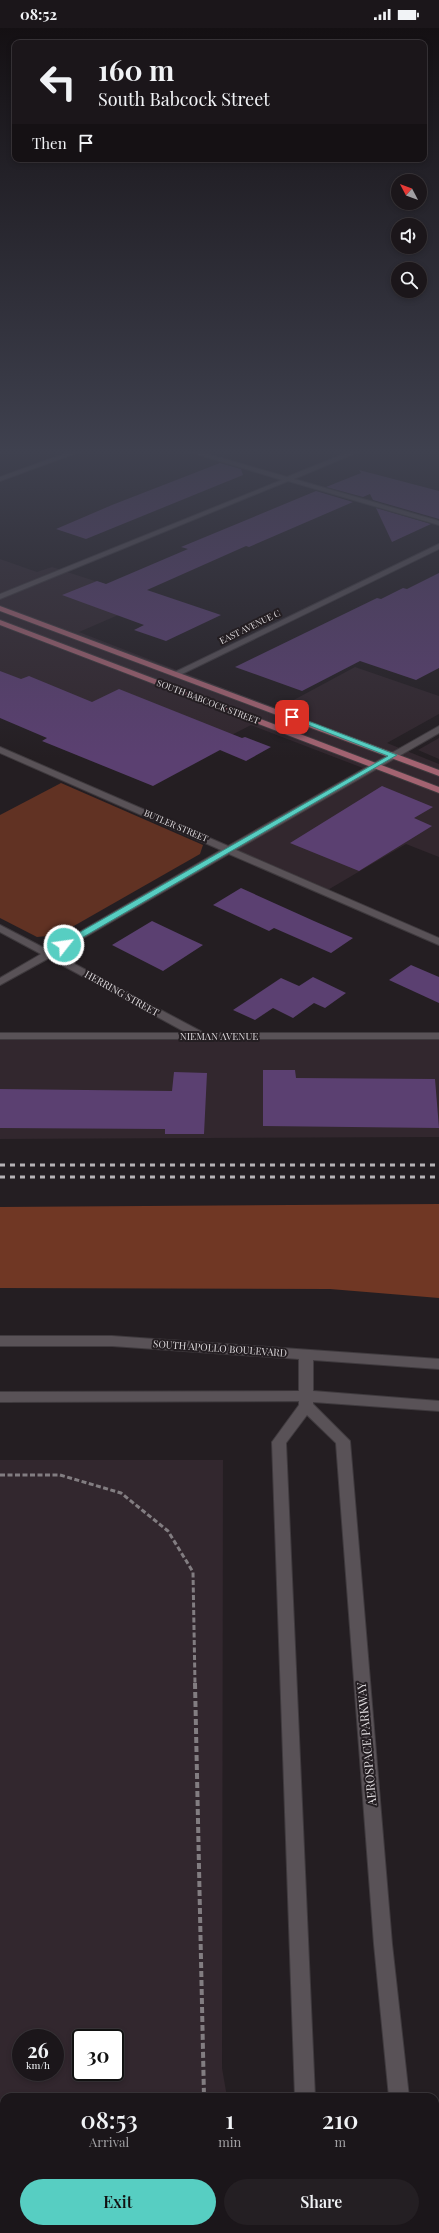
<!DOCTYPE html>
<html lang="en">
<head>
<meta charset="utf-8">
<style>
  body { margin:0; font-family:"Playfair Display",serif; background:#241f23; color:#f1f3f6; height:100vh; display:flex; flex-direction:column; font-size:15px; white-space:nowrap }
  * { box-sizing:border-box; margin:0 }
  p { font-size:13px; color:#a09fa2 }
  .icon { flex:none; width:22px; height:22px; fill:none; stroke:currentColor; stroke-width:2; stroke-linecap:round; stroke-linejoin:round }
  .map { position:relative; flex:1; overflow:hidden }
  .sheet { position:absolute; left:0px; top:2065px; width:439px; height:140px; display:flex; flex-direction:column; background:#1b161a; border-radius:12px 12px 0 0; box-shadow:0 2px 6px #0003,0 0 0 1px #393539 }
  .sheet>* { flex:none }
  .banner { position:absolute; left:12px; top:12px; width:415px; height:122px; border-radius:8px; box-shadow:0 2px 6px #0003,0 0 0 1px #393539; background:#1b161a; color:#f1f3f6; overflow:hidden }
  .needle { width:26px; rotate:311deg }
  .tools { position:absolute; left:391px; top:146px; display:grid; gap:8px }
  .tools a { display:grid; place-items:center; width:36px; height:36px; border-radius:50%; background:#1b161a; box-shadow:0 2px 6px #0003,0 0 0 1px #393539; font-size:20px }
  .speed { position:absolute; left:12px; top:2001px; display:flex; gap:8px; font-size:20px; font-weight:700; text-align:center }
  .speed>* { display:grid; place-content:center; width:52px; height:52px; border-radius:50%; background:#1b161a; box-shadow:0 2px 6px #0003,0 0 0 1px #393539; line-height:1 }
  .speed small { font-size:10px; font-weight:400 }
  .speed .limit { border:2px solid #111; border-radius:6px; background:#fff; color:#111 }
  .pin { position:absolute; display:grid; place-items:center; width:34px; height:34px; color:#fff; margin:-17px; border-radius:8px; box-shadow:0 2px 6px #0006 }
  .me { position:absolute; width:44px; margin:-22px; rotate:60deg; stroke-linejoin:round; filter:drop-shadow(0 0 3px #0008) }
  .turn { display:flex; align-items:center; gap:14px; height:84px; padding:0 20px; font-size:18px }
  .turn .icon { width:52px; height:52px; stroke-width:2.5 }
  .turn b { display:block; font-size:28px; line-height:34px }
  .then { display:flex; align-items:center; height:38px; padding:0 20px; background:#0003; gap:8px; font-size:15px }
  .eta { display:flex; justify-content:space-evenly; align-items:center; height:68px; text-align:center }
  .eta b { font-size:24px; font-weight:600; line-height:28px }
  .primary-button { display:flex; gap:8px; margin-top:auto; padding:8px 20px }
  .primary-button a { flex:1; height:46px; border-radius:24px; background:#57cec2; color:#111; font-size:16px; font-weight:600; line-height:46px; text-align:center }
  .primary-button a+a { background:#241f23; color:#f1f3f6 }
  .status { display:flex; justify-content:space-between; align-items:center; height:28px; padding:0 20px; background:#1b161a; direction:ltr }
  .status svg { height:11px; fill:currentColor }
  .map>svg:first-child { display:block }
  .built { fill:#32272e; fill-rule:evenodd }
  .green { fill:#613223 }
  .forest { fill:#703724 }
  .building { fill:#5b4071 }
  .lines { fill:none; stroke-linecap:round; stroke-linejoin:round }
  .minor-casing { stroke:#3f3a3e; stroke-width:2 }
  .major-casing { stroke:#3f3a3e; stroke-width:2 }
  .path-far1 { stroke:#827d81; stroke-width:3; stroke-dasharray:5 2.5; stroke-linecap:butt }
  .path { stroke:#827d81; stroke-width:4; stroke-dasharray:6 3; stroke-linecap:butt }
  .minor { fill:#595257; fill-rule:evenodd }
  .major { fill:#a36371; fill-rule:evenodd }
  .rail { stroke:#b6b2b5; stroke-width:3; stroke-dasharray:5 5; stroke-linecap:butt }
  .route { fill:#57cec2; stroke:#39867e }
  .labels { text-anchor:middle; stroke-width:4; stroke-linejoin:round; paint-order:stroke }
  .far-street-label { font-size:9px; fill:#dedadd; stroke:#241e22 }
  .street-label { font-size:10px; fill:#dedadd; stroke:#241e22 }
  .near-street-label { font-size:12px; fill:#dedadd; stroke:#241e22 }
</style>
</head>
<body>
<div class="status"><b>08:52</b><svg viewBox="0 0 49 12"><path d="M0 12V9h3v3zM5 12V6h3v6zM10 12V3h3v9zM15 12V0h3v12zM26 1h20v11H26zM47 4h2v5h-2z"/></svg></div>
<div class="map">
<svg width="439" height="2205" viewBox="0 0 439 2205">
  <rect width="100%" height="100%" fill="#241e22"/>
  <g class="built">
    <path d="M0 531 37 544 52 539 153 572 79 604 277 681 355 639 439 668V686L387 715 439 736V829L406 816 326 863 229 821 368 742 251 697 187 730 0 677Z"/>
    <path d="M439 710V731L418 722Z"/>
    <path d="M0 1008H439V1109L0 1111Z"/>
    <path d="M0 1432H223L222 2040 227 2069H4V2201H250L251 2205H0ZM21 2010H55V2044H21ZM81 2010H115V2044H81Z"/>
  </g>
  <path class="green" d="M61 755 203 817 200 826 58 907 37 909 0 890V787Z"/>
  <path class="forest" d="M439 1176V1270L330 1261 0 1260V1179Z"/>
  <g class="building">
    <path d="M220 435 241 441 243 447 86 511 56 501 112 477Z"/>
    <path d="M359 442 439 463V491L373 472 370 466 363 469 326 459 361 445Z"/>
    <path d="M316 463 353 474 249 519 246 518 147 562 221 587 166 613 134 602 144 597 62 567 97 553 106 556 188 521 181 519Z"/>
    <path d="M376 480 431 496 392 514Z"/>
    <path d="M439 545V640L416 652 360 633 302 663 235 639 377 570 381 571 403 560 407 561Z"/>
    <path d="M0 643 21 651 29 648 92 674 119 661 242 710 245 709 271 719 246 733 220 722 153 758 42 713 47 710 0 690Z"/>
    <path d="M382 758 433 779 414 790 432 798 359 843 290 815Z"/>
    <path d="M241 860 314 893 353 910 331 925 274 900 269 903 213 877Z"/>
    <path d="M152 893 190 911 203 917 163 943 112 917Z"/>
    <path d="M411 937 439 949V975L389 952Z"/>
    <path d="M313 949 346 965 325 980 314 975 293 990 273 980 255 992 233 982 281 950 299 958Z"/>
    <path d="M263 1042H295L296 1050 435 1051 439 1100 263 1098Z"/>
    <path d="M174 1044 207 1045 204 1106H165V1101L0 1100V1061L172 1063Z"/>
  </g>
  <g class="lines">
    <g class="minor-casing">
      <g id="minor">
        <path d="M78 421H87L0 453V449Z"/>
        <path d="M180 421H190L287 449 356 421H365L294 451 439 493V497L288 453 0 571V566L282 452Z"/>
        <path d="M439 516V521L180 647 173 645Z"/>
        <path d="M439 698V705L236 822 439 910V917L229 826 56 926 204 1005H439V1011H0V1005H187L49 930 0 957V950L41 926 0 904V897L48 922 221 822 0 725V719L228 818Z"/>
        <path d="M0 1308H112L439 1331V1341L313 1332V1363L439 1373V1383L313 1374V1376L350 1413 392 1916 409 2069H389L374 1916 336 1415 307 1387 286 1415 315 2069H295L272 1414 299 1377V1373L0 1374V1364L299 1363V1331L112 1318H0Z"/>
        <path d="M435 2193 439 2199V2205H419L418 2201H435Z"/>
        <rect x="316" y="2201" width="22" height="4"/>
      </g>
    </g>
    <g class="major-casing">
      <g id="major">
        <path d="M0 578 439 742V748L0 583Z"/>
        <path d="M0 592 439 759V765L0 597Z"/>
      </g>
    </g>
    <path class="path-far1" d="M0 1447H60L121 1465 168 1503 193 1544 195 1656"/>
    <g class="path">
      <path d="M195 1655 204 2069"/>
      <path d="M207 2201V2205"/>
    </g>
    <use href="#minor" class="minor"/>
    <use href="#major" class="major"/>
    <g class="rail">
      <path d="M0 1137H439"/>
      <path d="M0 1149H439"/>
    </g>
  </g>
  <linearGradient id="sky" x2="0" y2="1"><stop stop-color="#141013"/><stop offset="0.58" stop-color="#3f414f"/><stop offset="1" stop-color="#3f414f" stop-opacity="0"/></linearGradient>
  <rect width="439" height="730" fill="url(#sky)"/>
  <path class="route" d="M290 688H295L397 727 66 919H61V915L388 728 290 690Z"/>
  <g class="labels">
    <g class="far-street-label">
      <text transform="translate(250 599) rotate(-26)" y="3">EAST AVENUE C</text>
      <text transform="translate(208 674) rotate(21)" y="3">SOUTH BABCOCK STREET</text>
      <text transform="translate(176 798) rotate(23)" y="3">BUTLER STREET</text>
    </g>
    <g class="street-label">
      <text transform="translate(122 965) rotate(29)" y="4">HERRING STREET</text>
      <text x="219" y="1012">NIEMAN AVENUE</text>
      <text transform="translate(220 1320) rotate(4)" y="4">SOUTH APOLLO BOULEVARD</text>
    </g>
    <g class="near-street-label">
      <text transform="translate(367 1716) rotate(-95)" y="4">AEROSPACE PARKWAY</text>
    </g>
  </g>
</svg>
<div class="tools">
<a><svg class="needle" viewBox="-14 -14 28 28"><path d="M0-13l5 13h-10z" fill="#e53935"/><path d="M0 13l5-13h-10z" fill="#a09fa2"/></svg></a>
<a><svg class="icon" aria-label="sound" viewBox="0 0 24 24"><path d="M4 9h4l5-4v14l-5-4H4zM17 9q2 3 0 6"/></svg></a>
<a><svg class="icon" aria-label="search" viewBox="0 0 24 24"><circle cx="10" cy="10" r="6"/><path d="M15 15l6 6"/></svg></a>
</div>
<div class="speed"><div>26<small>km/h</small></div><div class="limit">30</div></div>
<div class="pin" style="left:292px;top:689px;background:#d93025"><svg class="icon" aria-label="arrive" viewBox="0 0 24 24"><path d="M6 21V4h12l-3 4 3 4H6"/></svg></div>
<svg class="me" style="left:64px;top:917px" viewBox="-20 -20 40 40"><circle r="17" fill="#57cec2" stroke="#fff" stroke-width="3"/><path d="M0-11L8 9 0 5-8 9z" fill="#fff"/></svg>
<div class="banner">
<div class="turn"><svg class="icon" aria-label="left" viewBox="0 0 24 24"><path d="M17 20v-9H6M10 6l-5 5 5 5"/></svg><div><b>160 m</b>South Babcock Street</div></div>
<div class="then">Then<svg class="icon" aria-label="arrive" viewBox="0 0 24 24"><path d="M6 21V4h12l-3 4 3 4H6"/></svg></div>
</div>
<section class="sheet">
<div class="eta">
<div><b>08:53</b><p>Arrival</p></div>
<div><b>1</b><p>min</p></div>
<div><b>210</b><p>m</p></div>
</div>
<div class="primary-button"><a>Exit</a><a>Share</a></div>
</section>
</div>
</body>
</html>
